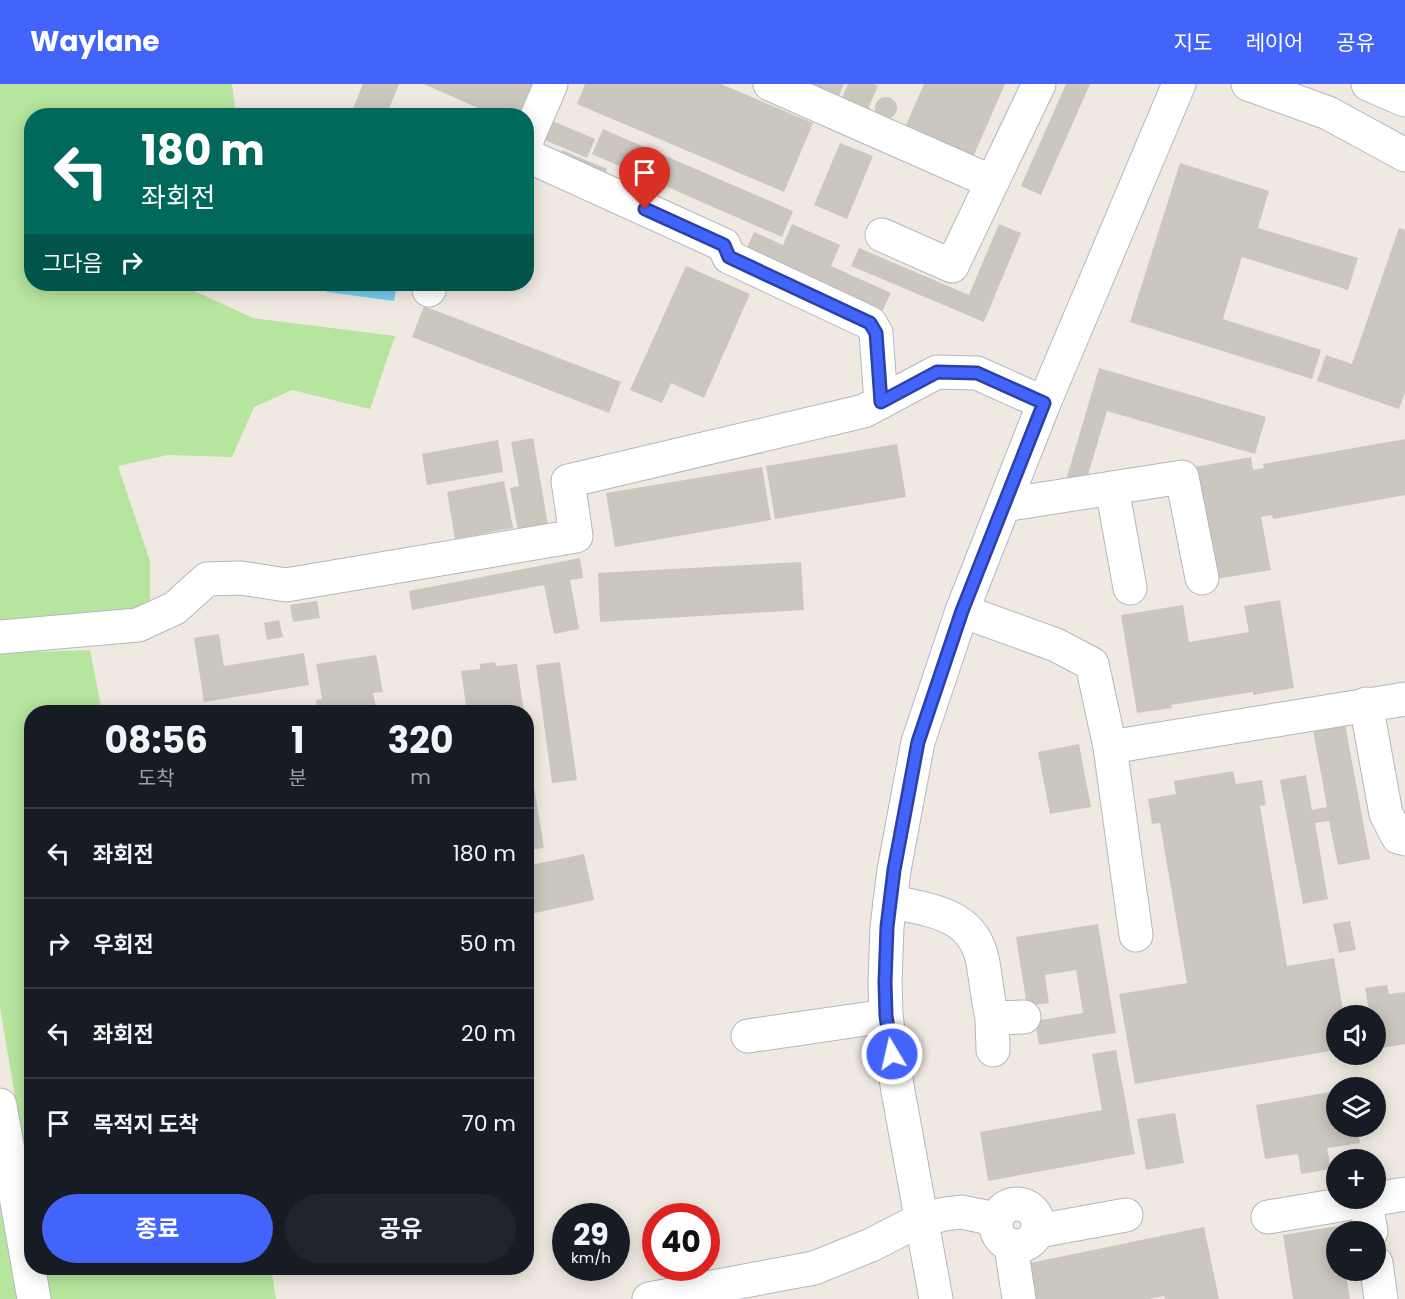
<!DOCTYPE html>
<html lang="ko">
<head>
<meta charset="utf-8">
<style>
  body { margin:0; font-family:Poppins,"Noto Sans KR",sans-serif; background:#20242c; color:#f1f3f6; height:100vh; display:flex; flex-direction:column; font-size:22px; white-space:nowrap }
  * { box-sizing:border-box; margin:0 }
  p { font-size:20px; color:#9ea1a6 }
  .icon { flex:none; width:33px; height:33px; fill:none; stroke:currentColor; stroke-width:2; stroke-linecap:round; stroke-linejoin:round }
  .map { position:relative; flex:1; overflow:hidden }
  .sheet { position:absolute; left:24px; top:621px; width:510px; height:570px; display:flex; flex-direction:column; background:#171b24; border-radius:24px; box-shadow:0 3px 15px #0003 }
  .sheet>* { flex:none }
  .banner { position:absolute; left:24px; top:24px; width:510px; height:183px; border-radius:24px; box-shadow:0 3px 15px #0003; background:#00695c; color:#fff; overflow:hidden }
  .tools { position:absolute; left:1326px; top:921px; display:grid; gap:12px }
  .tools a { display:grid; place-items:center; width:60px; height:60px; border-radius:50%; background:#171b24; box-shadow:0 3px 15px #0003; font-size:30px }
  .speed { position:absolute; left:552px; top:1119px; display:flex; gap:12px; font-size:30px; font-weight:700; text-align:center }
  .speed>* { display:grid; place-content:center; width:78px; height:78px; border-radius:50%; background:#171b24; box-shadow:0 3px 15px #0003; line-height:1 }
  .speed small { font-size:15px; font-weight:400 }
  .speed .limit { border:9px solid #d22; background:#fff; color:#111 }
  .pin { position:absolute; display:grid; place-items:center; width:51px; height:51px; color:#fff; margin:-62px -26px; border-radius:50% 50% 50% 0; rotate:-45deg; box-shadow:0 0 6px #0007 }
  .pin .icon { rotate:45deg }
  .me { position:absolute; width:66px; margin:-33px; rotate:351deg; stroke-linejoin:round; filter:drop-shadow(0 0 4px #0008) }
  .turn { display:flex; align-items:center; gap:21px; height:126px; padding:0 18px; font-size:27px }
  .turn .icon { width:78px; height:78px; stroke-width:2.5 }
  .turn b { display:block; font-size:42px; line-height:51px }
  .then { display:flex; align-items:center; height:57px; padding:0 18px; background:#0003; gap:12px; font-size:22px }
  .eta { display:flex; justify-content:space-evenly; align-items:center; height:102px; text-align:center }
  .eta b { font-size:36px; font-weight:700; line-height:42px }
  .primary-button { display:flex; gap:12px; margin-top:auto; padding:12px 18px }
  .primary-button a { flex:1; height:69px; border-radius:36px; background:#4264fb; color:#fff; font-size:24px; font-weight:700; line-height:69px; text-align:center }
  .primary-button a+a { background:#20242c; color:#f1f3f6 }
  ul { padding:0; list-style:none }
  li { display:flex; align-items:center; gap:18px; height:90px; padding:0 18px; border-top:2px solid #363941 }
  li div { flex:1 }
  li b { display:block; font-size:22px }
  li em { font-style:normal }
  header { display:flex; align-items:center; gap:36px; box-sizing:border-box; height:84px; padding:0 30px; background:#4264fb; color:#fff }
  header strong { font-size:28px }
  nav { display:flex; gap:33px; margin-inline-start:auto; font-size:21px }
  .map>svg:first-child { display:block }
  .green { fill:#b6e59e }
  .water { fill:#75cff0 }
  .building { fill:#cbc7bf }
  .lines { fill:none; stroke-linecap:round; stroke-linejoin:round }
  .minor-casing { stroke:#b4b7c1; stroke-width:35 }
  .minor { stroke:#fff; stroke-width:33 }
  .route-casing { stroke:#2b41a3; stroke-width:15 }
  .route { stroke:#4264fb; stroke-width:10 }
</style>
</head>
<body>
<header>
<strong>Waylane</strong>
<nav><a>지도</a><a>레이어</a><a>공유</a></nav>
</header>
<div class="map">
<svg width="1405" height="1215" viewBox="0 0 1405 1215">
  <rect width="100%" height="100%" fill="#efe9e1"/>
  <g class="green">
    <path d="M0 0H232L236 31 32 32V200H179L253 234 395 252 370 325 292 306 254 323 232 373 168 371 118 382 150 477V525L0 544Z"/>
    <path d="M90 566 102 628H32L31 1108 0 923V569Z"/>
    <path d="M0 1106 18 1215H0Z"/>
    <path d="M44 1184H271L276 1215H50Z"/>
  </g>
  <path class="water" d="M330 200H397L394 217 327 208Z"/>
  <g class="building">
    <path d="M363 0H399L386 32H350Z"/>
    <path d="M424 0H539L525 32H496Z"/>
    <path d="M585 0H721L813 39 784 108 577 20Z"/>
    <path d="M786 0H844L835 21Z"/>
    <path d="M848 0H874L878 2 864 34 838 23Z"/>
    <path d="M924 0H1005L970 80 902 50Z"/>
    <path d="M1066 0H1090L1041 111 1021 102Z"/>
    <circle cx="886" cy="24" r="11"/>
    <path d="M548 35 595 55 587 74 540 54Z"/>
    <path d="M603 45 793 127 782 153 592 70Z"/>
    <path d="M840 59 873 72 847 135 814 121Z"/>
    <path d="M562 66 607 85 601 100 556 81Z"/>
    <path d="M1180 79 1269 107 1258 144 1358 174 1348 206 1242 173 1223 235 1321 266 1312 295 1130 238Z"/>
    <path d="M792 140 840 161 831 182 891 209 881 230 744 170 754 148 783 161Z"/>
    <path d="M999 140 1021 149 984 238 851 182 859 164 969 211Z"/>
    <path d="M1399 144 1405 146V309L1399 325 1317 297 1326 271 1352 280Z"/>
    <path d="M686 182 750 210 704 314 671 299 662 319 630 306Z"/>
    <path d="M424 222 621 298 609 329 412 253Z"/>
    <path d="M1099 284 1266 333 1255 370 1107 327 1085 401 1066 396Z"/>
    <path d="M533 354 548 441 518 446 510 404 519 402 511 358Z"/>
    <path d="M1405 355V411L1273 435 1272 431 1261 433 1271 486 1216 495 1195 383 1251 373 1253 386 1264 384 1263 380Z"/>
    <path d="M498 356 503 388 427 401 422 370Z"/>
    <path d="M897 360 906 413 775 435 766 382Z"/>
    <path d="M762 383 771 436 615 463 606 409Z"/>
    <path d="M504 397 513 444 455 455 447 408Z"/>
    <path d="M580 474 583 494 570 496 579 545 554 550 544 501 412 526 409 507Z"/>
    <path d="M801 478 804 526 600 538 598 489Z"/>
    <path d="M1280 516 1294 604 1253 611V608L1171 621 1172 624 1137 629 1121 531 1183 521 1189 558 1249 548 1244 522Z"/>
    <path d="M317 517 320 534 293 538 290 521Z"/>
    <path d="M279 536 283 553 267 556 264 539Z"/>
    <path d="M219 550 224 582 304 569 309 601 204 618 194 554Z"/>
    <path d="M376 571 383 608 373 609 377 628H318L316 616 322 615 316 580Z"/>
    <path d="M495 578 496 582 517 580 524 628H467L461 587 480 585V580Z"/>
    <path d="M560 578 577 696 552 699 536 581Z"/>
    <path d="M1345 640 1370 775 1338 781 1329 737 1315 739 1328 815 1303 820 1280 696 1306 691 1312 726 1327 723 1313 646Z"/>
    <path d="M526 653 544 764 526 766Z"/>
    <path d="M1079 660 1091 723 1050 730 1038 668Z"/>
    <path d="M1233 687 1236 700 1262 696 1266 721 1260 722 1287 882 1334 874 1344 932H1336V966L1135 1000 1119 910 1187 899 1160 739 1152 740 1148 715 1176 710 1174 697Z"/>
    <path d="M584 770 594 816 526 831V782Z"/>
    <path d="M1350 837 1356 866 1339 869 1333 840Z"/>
    <path d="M1098 840 1116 949 1039 961 1035 937 1083 929 1076 886 1045 891 1049 919 1027 922 1016 853Z"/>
    <path d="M1387 901 1389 910 1405 908V960L1376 965V932H1370L1365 904Z"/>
    <path d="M1116 966 1135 1070 988 1097 980 1048 1102 1026 1092 970Z"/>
    <path d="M1336 1007V1042H1357L1360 1059 1327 1064 1331 1085 1301 1090 1298 1070 1265 1075 1256 1021Z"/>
    <path d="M1175 1029 1184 1079 1146 1086 1137 1035Z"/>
    <path d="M1338 1142 1336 1186H1345L1350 1215H1293L1283 1151Z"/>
    <path d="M1204 1143 1219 1215H1165L1164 1212 1149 1215H1033L1025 1180Z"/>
  </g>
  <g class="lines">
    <g class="minor-casing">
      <g id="minor">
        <path d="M770 0 992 98"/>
        <path d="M1248 0 1328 29 1405 71"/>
        <path d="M1368 0 1405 16"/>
        <path d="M526 58 551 0"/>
        <path d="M526 71 724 161 729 173 870 239 876 249 881 318"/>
        <path d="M882 151 952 182 1039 0"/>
        <path d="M429 206 431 200"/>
        <path d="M1112 404 1130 504"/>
        <path d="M1004 421 1182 393 1202 494"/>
        <path d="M962 527 1056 561 1092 580 1110 663 1136 851"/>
        <path d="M0 553 138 541 175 524 207 495 241 494 286 501 576 452 568 397 864 327 937 288 977 289 1044 319"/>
        <path d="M1366 620 1386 730 1398 753 1405 755"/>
        <path d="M1110 663 1405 615"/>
        <path d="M890 817C932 827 974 829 983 879 986 897 988 916 992 934L1024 933"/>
        <path d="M992 934 993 966"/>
        <path d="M748 952 886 932"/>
        <path d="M0 1021 34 1215"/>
        <path d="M1366 1118 1371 1148"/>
        <circle cx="1017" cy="1141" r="21"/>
        <path d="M1268 1133 1405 1110"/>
        <path d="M1038 1147 1126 1131"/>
        <path d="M1011 1162 1019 1215"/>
        <path d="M1376 1179 1381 1215"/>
        <path d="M649 1215 814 1184 871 1161 920 1136 945 1130 961 1128 996 1135"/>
        <path d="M936 1215 898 1007 886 932 885 898 887 843 894 786 918 658 962 527 1044 319 1179 0"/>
      </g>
    </g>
    <use href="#minor" class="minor"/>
  </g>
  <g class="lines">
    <g class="route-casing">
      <path id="route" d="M645 125 724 161 729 173 870 239 876 249 881 318 937 288 977 289 1044 319 962 527 918 658 894 786 887 843 885 898 886 932 892 970"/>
    </g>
    <use href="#route" class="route"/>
  </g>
</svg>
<div class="tools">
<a><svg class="icon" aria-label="sound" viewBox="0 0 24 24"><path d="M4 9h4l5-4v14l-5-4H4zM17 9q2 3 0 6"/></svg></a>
<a><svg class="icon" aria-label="layers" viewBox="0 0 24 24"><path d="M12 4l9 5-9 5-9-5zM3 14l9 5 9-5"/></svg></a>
<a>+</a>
<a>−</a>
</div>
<div class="speed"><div>29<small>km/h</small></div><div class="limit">40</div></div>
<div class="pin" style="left:645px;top:125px;background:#d93025"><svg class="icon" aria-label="arrive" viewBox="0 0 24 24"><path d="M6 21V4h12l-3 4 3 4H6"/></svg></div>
<svg class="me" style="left:892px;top:970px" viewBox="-20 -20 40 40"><circle r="17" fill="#4264fb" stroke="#fff" stroke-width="3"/><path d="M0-11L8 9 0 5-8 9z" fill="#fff"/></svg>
<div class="banner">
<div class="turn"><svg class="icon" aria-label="left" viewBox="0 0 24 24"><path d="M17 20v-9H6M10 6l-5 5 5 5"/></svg><div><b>180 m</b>좌회전</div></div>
<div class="then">그다음<svg class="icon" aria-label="right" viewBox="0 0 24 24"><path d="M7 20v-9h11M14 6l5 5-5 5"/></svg></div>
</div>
<section class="sheet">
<div class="eta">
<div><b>08:56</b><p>도착</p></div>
<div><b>1</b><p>분</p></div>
<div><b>320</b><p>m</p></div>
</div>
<ul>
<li><svg class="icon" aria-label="left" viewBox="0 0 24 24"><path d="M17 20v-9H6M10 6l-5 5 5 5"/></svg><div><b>좌회전</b></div><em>180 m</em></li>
<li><svg class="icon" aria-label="right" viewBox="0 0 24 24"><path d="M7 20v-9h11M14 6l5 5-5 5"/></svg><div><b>우회전</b></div><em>50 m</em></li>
<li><svg class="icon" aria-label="left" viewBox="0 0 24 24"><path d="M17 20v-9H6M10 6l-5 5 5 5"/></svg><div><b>좌회전</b></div><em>20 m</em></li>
<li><svg class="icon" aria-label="arrive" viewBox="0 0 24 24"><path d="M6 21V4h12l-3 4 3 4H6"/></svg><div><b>목적지 도착</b></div><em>70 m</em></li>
</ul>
<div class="primary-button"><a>종료</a><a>공유</a></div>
</section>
</div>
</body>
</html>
